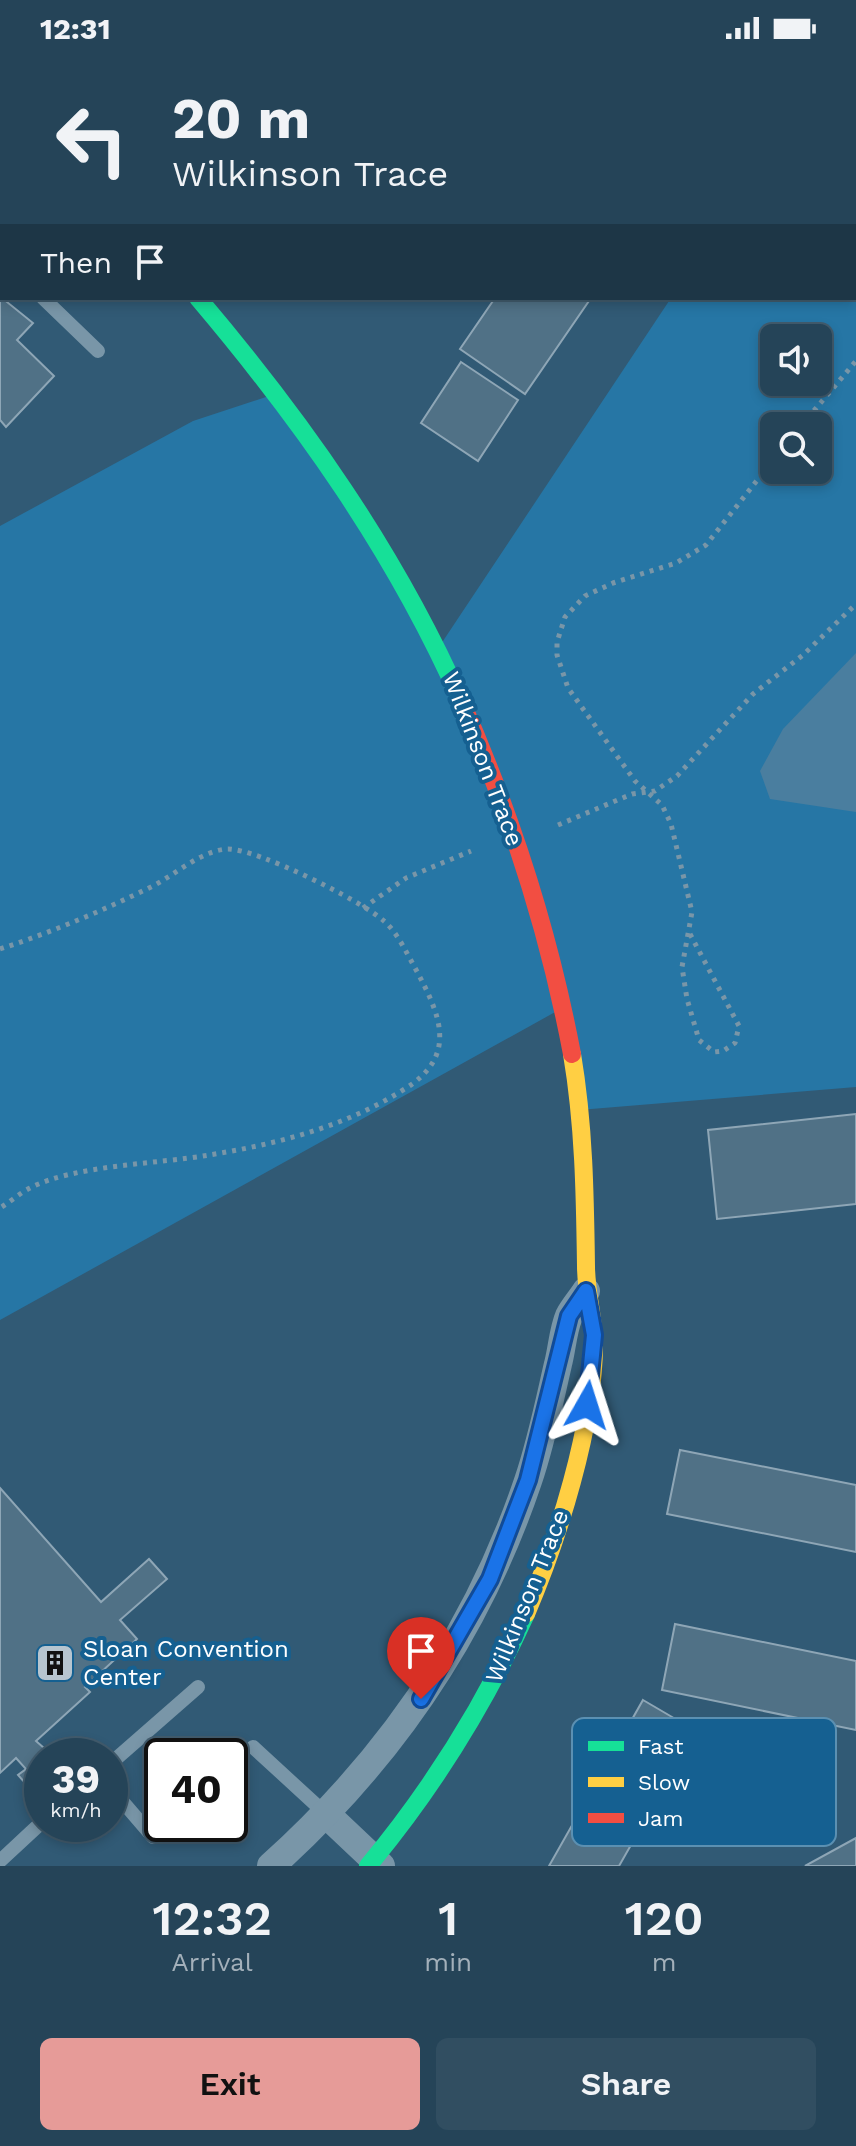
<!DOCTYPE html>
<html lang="en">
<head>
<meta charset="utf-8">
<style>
  body { margin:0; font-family:"Work Sans",sans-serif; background:#314e61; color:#f1f3f6; height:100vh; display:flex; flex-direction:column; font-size:30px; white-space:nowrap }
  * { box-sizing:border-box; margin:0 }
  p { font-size:26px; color:#a3b0ba }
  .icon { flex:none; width:44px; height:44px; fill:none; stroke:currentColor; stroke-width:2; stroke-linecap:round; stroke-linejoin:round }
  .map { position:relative; height:1810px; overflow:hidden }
  .details { display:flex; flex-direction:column; background:#254458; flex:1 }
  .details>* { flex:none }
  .banner { position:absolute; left:0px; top:0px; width:856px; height:244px; box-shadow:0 4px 12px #0003,0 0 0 2px #425c6e; background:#254458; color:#f1f3f6; overflow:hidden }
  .buttons { position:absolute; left:760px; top:268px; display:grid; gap:16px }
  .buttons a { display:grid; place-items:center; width:72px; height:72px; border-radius:12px; background:#254458; box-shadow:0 4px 12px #0003,0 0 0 2px #425c6e; font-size:40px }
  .speed { position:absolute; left:24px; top:1682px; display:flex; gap:16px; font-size:40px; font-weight:700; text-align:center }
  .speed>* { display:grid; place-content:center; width:104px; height:104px; border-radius:50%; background:#254458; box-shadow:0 4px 12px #0003,0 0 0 2px #425c6e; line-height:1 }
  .speed small { font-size:20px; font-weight:400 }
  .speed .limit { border:4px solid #111; border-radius:12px; background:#fff; color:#111 }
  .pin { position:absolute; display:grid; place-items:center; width:68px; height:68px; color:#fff; margin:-82px -34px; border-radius:50% 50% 50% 0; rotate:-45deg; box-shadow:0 0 8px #0007 }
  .pin .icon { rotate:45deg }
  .me { position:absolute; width:88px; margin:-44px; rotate:6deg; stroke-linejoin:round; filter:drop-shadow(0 0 6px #0008) }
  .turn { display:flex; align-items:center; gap:28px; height:168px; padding:0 40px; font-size:36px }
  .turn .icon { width:104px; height:104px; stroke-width:2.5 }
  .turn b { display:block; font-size:56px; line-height:68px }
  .then { display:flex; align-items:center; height:76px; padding:0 40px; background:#0003; gap:16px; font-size:30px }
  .eta { display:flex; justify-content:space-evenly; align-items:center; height:136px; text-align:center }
  .eta b { font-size:48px; font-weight:600; line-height:56px }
  .cta { display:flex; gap:16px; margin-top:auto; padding:16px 40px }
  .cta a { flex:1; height:92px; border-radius:12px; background:#e69b98; color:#111; font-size:32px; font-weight:600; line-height:92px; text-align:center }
  .cta a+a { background:#314e61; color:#f1f3f6 }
  .status { display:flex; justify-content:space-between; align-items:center; height:56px; padding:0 40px; background:#254458; direction:ltr }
  .status svg { height:22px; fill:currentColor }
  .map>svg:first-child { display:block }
  .green { fill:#2676a5; fill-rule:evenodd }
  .water { fill:#4a7e9f }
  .building { fill:#507186; stroke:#8ea6b6; stroke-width:2 }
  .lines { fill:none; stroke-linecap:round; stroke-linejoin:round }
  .path { stroke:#7996a8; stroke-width:5; stroke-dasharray:4 6; stroke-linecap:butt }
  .lane { stroke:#7996a8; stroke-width:14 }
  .street { stroke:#7996a8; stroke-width:28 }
  .fast { stroke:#16e098; stroke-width:18 }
  .slow { stroke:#ffcf43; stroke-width:18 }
  .jam { stroke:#f24e42; stroke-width:18 }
  .route-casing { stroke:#114b97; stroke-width:20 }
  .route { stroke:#1a73e8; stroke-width:14 }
  .labels { text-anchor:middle; stroke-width:8; stroke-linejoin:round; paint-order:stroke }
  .street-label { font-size:24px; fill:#fff; stroke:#156091 }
  .poi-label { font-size:24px; fill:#fff; stroke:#156091; text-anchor:start }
  .key { fill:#156091; stroke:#5b90b2; stroke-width:2 }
  .key-label { font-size:22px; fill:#fff }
</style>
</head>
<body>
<div class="status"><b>12:31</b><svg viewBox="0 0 49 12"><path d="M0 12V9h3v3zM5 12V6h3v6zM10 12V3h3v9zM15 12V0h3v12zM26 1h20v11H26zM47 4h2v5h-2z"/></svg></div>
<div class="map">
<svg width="856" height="1810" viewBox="0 0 856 1810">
  <rect width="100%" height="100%" fill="#315a75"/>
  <path class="green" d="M831 0H856V1031L579 1054 557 955 0 1264V470L193 365 278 337 439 591 671 242H854V2ZM774 282H818V326H774ZM774 370H818V414H774Z"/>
  <path class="water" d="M856 597V756L770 743 760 715 783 673Z"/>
  <g class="building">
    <path d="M644 0H732L643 2Z"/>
    <path d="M0 236 2 242 33 267 17 284 54 320 6 371 0 364Z"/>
    <path d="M495 242H591L525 338 460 293Z"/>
    <path d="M461 306 518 344 478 405 421 367Z"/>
    <path d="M856 1058V1148L717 1163 708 1074Z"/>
    <path d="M680 1394 856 1429V1496L667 1458Z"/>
    <path d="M0 1432 101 1546 149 1503 167 1523 120 1564 137 1583 85 1631 90 1636 36 1685 53 1700H42V1746L18 1719 26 1713 16 1702 0 1717Z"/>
    <path d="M675 1568 856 1605V1674L662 1634Z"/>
    <path d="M643 1644 696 1675 619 1810H549Z"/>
    <path d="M856 1782V1810H805Z"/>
  </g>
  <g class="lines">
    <g class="path">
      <path d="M801 370 856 305"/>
      <path d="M558 769 632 738 655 735 677 720 753 638 803 599 856 548"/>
      <path d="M363 852 406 822 471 795"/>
      <path d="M690 878 739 970 735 987 723 995 714 996 699 984 687 943 682 911 692 856 671 768 662 749 635 725 568 632 557 599V586L565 561 585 540 613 527 676 507 706 489 774 403"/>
      <path d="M0 893C52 876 102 855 151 831 175 819 200 795 227 793 256 792 362 845 384 865 397 876 406 896 414 910 440 958 460 1000 403 1034 344 1071 277 1088 209 1099 158 1108 74 1109 30 1132 20 1137 10 1146 0 1152"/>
    </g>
    <g class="lane">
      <path d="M0 200 2 202"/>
      <path d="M43 242 98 295"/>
      <path d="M253 1691 326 1758"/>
      <path d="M110 1708 198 1631"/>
      <path d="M110 1731 153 1781"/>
      <path d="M0 1805 42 1766"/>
    </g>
    <g class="street">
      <path d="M335 0 337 2"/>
      <path d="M546 2V0"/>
      <path d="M0 61 2 63"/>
      <path d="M326 1758 381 1810"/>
      <path d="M271 1810C389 1704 477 1576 528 1425 541 1387 549 1347 558 1308 562 1293 563 1274 569 1260 573 1252 581 1243 586 1235"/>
    </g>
    <g class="fast">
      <path d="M198 242C303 366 395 496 461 645"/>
      <path d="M368 1810C433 1732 484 1650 526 1558"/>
    </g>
    <path class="slow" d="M526 1558C558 1483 594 1370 594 1288 594 1262 586 1237 586 1210 585 1139 584 1069 572 998"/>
    <path class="jam" d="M461 645C511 758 549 877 572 998"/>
  </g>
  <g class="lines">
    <g class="route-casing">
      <path id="route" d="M421 1643 490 1523 528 1424 569 1260 586 1235 594 1279 587 1349"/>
    </g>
    <use href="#route" class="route"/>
  </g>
  <defs>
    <g id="building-square" transform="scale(2)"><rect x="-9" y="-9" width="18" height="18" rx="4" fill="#b7c5cf" stroke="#156091"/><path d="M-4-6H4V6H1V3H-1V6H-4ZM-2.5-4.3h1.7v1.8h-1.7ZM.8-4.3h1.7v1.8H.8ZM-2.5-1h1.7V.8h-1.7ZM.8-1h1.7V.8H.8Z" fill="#111"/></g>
  </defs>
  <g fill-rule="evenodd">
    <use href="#building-square" x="55" y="1607"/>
  </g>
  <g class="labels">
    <g class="street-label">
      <text transform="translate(483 703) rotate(69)" y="8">Wilkinson Trace</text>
      <text transform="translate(527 1540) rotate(-68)" y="8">Wilkinson Trace</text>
    </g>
    <g class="poi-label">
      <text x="83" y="1601">Sloan Convention<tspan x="83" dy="28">Center</tspan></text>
    </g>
  </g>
  <rect x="572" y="1662" width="264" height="128" rx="12" class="key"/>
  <rect x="588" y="1685" width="36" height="10" fill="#16e098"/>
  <rect x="588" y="1721" width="36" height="10" fill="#ffcf43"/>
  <rect x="588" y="1757" width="36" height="10" fill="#f24e42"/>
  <g class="key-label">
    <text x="638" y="1698">Fast</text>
    <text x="638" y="1734">Slow</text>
    <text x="638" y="1770">Jam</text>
  </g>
</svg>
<div class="buttons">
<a><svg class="icon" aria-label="sound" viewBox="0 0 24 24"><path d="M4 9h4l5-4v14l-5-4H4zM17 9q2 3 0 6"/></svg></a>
<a><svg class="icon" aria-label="search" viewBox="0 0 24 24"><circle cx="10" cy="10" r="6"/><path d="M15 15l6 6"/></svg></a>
</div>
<div class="speed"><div>39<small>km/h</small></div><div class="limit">40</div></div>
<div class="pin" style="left:421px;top:1643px;background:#d93025"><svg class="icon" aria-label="arrive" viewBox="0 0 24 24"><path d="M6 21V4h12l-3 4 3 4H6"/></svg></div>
<svg class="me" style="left:587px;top:1349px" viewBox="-20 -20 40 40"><path d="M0-17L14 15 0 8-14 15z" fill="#1a73e8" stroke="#fff" stroke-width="4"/></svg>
<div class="banner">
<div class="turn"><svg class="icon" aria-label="left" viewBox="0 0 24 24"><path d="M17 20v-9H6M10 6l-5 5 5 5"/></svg><div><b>20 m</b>Wilkinson Trace</div></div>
<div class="then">Then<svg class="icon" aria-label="arrive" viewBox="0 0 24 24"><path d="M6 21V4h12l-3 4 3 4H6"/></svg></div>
</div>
</div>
<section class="details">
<div class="eta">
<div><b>12:32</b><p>Arrival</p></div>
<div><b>1</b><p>min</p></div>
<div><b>120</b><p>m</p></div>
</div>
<div class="cta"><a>Exit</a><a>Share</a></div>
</section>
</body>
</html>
